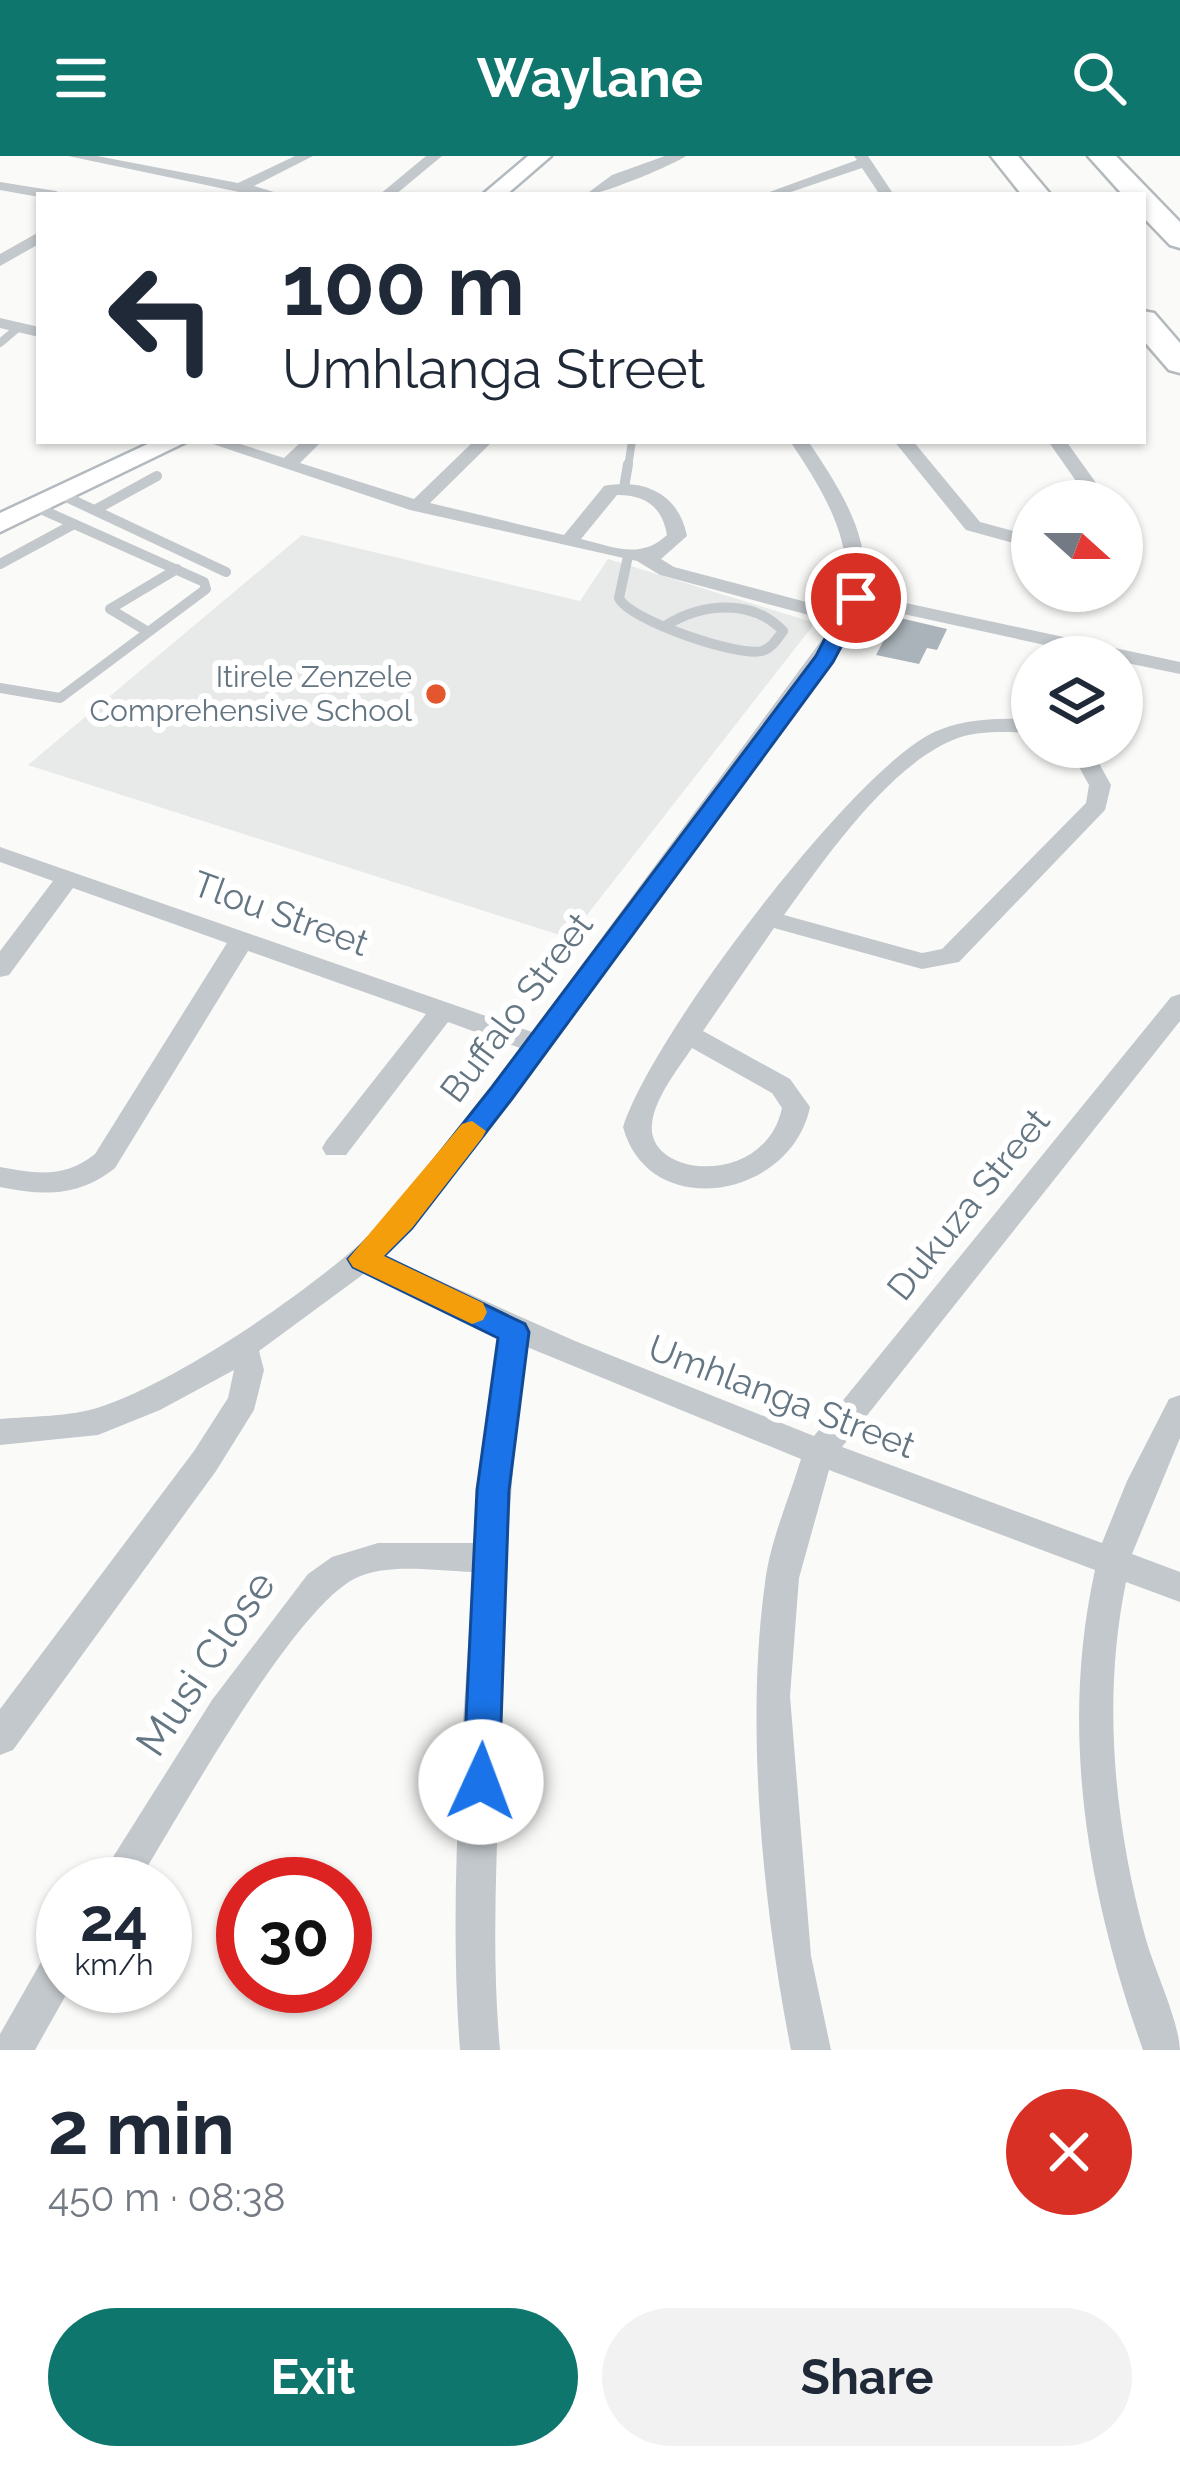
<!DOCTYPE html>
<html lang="en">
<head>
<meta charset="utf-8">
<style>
  body { margin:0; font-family:Raleway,sans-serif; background:#f2f2f3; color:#1f2937; height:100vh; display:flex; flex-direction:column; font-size:45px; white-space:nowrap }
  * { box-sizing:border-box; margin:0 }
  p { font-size:39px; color:#747a83 }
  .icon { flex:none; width:66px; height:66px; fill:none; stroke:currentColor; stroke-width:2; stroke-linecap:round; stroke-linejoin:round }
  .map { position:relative; height:1894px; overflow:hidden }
  .panel { display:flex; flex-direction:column; background:#fff; flex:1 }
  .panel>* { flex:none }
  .top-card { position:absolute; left:36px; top:36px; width:1110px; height:252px; border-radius:0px; box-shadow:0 3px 9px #0004; background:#fff; color:#1f2937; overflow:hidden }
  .needle { width:78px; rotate:111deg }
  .fabs { position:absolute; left:1011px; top:324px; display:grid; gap:24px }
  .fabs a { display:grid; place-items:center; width:132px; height:132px; border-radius:50%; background:#fff; box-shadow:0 3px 9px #0004; font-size:60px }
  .speed { position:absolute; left:36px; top:1701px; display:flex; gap:24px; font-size:60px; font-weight:700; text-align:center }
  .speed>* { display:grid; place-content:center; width:156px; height:156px; border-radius:50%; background:#fff; box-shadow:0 3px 9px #0004; line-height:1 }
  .speed small { font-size:30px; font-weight:400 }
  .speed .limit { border:18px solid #d22; background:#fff; color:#111 }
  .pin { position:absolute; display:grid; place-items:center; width:102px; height:102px; color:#fff; margin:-51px; border:6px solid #fff; border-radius:50%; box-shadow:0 3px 12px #0007 }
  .me { position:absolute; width:132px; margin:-66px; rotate:2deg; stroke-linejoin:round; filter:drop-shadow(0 0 9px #0008) }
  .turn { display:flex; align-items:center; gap:42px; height:252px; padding:0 48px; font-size:54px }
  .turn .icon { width:156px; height:156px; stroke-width:2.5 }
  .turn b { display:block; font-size:84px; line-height:102px }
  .round { display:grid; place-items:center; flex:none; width:126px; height:126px; border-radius:63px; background:#f2f2f3 }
  .summary { display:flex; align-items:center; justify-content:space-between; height:204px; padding:0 48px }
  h1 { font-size:72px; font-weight:700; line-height:90px }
  .cta { display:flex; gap:24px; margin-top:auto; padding:24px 48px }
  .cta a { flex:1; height:138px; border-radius:72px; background:#0f766e; color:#fff; font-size:48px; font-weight:700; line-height:138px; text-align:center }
  .cta a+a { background:#f2f2f3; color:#1f2937 }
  header { display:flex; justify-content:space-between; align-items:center; height:156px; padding:0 48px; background:#0f766e; color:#fff; font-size:54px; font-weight:700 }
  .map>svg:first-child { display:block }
  .built { fill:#e8e9e9 }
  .building { fill:#aab3b9 }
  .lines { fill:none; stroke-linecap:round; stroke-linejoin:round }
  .secondary-casing { stroke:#b3babf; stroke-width:5 }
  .highway-casing { stroke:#b4b9bd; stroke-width:5 }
  .lane-far1 { stroke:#c3c8cc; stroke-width:8 }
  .lane { stroke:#c3c8cc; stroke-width:10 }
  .street { fill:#c3c8cc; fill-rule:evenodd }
  .secondary { fill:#fff; fill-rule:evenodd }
  .highway { fill:#fff; fill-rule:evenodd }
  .route { fill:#1a73e8; stroke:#114b97; stroke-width:3 }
  .slow { fill:#f59e0b }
  .poi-dot { fill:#e4572e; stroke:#fff; stroke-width:4.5 }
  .labels { text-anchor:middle; stroke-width:12; stroke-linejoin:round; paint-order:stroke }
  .far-poi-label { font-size:30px; fill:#657683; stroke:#fff; text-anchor:end }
  .street-label { font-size:36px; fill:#657683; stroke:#fff }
  .near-street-label { font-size:42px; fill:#657683; stroke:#fff }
</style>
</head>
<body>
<header><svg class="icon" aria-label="menu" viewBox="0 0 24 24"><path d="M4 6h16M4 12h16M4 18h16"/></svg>Waylane<svg class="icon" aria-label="search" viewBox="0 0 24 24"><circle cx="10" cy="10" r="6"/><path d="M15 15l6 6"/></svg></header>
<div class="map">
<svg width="1180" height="1894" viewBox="0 0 1180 1894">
  <rect width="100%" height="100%" fill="#fafaf8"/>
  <path class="built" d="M302 379 580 445 608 403 815 467 569 782 28 609Z"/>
  <path class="building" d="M896 461 947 473 937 494 927 492 919 508 876 499Z"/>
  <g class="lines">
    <g class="secondary-casing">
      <g id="secondary">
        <path d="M528 0H551L506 39H482Z"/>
        <path d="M154 285H188L0 376V357Z"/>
      </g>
    </g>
    <g class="highway-casing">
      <g id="highway">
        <path d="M991 0H1018L1051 39H1022Z"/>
        <path d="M1088 0H1116L1180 66V92L1170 89 1143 61V39H1123Z"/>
        <path d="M1143 155 1154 157 1180 187V217L1169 214 1143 184Z"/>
      </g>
    </g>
    <g class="lane-far1">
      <path d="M0 187 19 171"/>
      <path d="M628 311 632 285"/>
    </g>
    <g class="lane">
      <path d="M624 332 628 308"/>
      <path d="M62 339 226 416"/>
      <path d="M95 354 157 320"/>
      <path d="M628 400 619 442C629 464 737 501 762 495 772 492 777 483 783 475 752 442 701 447 665 470"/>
      <path d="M0 408 74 368"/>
      <path d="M145 474 110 453 177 413"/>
      <path d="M0 532 60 542 206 433 204 426 36 351"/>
    </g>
    <g class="street">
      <path d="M68 0H97L238 27 295 0H313L254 30 284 39 239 36Z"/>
      <path d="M426 0H442L395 39H379Z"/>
      <path d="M665 0H686C671 10 601 39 585 39L612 19Z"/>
      <path d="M854 0H868L894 39H880L862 12 782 39H761L857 4Z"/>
      <path d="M0 26 56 35 63 39 39 41 0 34Z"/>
      <path d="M39 76V88L0 110V98Z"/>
      <path d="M0 162 39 171V181L0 172Z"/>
      <path d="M204 285H231L284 302 302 285H322L300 307 414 343 474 285H493L430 347 564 379 604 330C644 322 679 338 687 380L661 403 674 411 840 455C861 392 823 335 790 285H808C839 331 872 380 864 438L1180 506V518L1122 506V501H1100L862 449 850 477 510 944 412 1073 384 1100 575 1185 814 1280 1171 841 1180 838V865L842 1291 1102 1387 1127 1325 1169 1243 1180 1239V1282L1132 1398 1180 1416V1446L1126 1426C1102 1542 1114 1666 1145 1780 1154 1814 1178 1861 1180 1894H1143C1088 1739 1059 1577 1095 1414L829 1314 799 1422 790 1540 811 1800 831 1894H791C763 1751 745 1571 765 1427 770 1385 789 1343 801 1303L527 1191C507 1327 504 1464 500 1601 497 1699 491 1796 500 1894H460C448 1738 463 1573 473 1416 438 1415 386 1406 354 1423 290 1457 179 1660 137 1728H96L212 1544 308 1418 332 1401 378 1387H475L499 1178 365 1117 259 1195 264 1214 254 1254 216 1315 13 1594 0 1599V1553L194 1295 228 1242 234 1214 160 1254 98 1279 0 1289V1263C32 1260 70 1261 100 1251 182 1224 331 1122 390 1059 438 1008 479 947 520 892L448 866 346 999H326L322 992 326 985 426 858 248 795 115 1012C79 1041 43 1040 0 1031V1011C37 1018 65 1022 95 998L227 787 73 732 9 819 0 821V795L53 725 0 706V691L532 876 835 466 660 419 637 405 410 354ZM617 339C645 339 662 350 667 379 640 404 614 391 581 383Z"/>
      <path d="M894 285H913L980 366 1032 380V392L966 374Z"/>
      <path d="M1048 285H1066L1109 345H1090Z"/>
      <path d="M1122 371 1132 377V386L1122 392Z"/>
      <path d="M1032 563V577C1008 576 981 574 958 582 891 606 825 703 784 759L922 797 942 793 1086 647 1089 629 1068 591H1090L1111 629 1105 654 959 806 922 813 774 772 703 875 790 923 810 951C791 1043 649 1067 623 971 652 880 842 630 925 581 957 562 996 562 1032 563ZM692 892 772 937 782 952C765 1032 646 1022 652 968 655 941 678 913 692 892Z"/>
      <path d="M63 1787V1830H71L35 1894H0V1878L49 1792Z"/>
    </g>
    <use href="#secondary" class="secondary"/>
    <use href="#highway" class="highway"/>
  </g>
  <path class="route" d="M856 435 867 442 833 506 511 944 412 1072 384 1100 525 1168 529 1176 509 1334 499 1626 494 1639 481 1644 468 1639 463 1626 477 1334 498 1182 353 1111 348 1103 392 1057 492 931 816 500 846 442Z"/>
  <path class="slow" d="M472 965 486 975 482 982 412 1072 384 1100 483 1147 487 1156 483 1164 472 1168 353 1111 348 1103 462 968Z"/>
  <circle class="poi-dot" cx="436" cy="538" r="12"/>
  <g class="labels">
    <g class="far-poi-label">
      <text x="412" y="531">Itirele Zenzele<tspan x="412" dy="34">Comprehensive School</tspan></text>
    </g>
    <g class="street-label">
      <text transform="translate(281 757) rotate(20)" y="13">Tlou Street</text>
      <text transform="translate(516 851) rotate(-53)" y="13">Buffalo Street</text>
      <text transform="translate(968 1048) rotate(-51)" y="13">Dukuza Street</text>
      <text transform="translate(782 1240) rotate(21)" y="13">Umhlanga Street</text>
    </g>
    <g class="near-street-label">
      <text transform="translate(205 1507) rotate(-56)" y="15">Musi Close</text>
    </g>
  </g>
</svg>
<div class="fabs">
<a><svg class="needle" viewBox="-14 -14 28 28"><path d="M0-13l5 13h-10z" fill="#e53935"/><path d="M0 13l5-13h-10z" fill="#747a83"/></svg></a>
<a><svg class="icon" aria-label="layers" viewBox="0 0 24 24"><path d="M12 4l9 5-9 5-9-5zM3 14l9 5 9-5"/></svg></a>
</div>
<div class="speed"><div>24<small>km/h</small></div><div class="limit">30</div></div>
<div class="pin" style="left:856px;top:442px;background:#d93025"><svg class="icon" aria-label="arrive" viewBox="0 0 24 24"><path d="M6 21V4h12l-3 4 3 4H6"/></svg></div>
<svg class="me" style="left:481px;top:1626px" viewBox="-20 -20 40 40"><circle r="19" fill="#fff"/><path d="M0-13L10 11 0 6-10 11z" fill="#1a73e8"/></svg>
<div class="top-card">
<div class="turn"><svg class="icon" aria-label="left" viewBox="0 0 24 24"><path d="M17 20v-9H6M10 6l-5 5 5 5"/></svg><div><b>100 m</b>Umhlanga Street</div></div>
</div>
</div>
<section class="panel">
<div class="summary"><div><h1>2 min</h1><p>450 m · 08:38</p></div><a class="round" style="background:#d93025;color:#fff"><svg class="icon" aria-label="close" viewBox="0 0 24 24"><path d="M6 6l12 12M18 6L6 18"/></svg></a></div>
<div class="cta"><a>Exit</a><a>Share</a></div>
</section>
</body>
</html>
